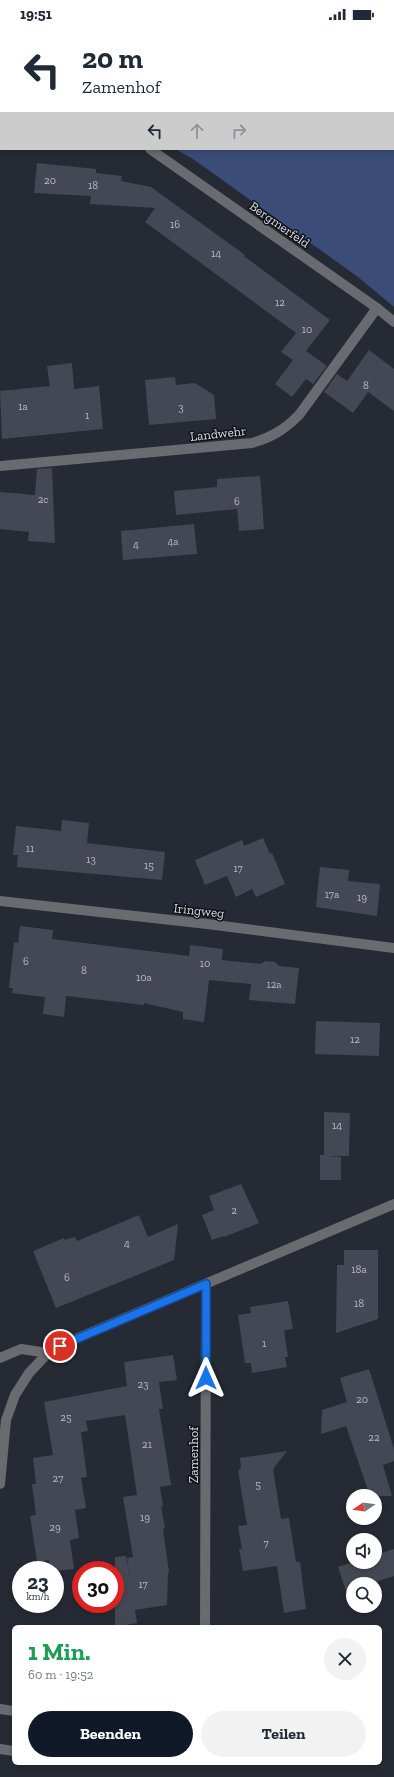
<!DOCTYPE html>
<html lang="de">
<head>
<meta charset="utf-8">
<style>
  body { margin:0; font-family:"Zilla Slab",serif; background:#f2f2f3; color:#1f2937; height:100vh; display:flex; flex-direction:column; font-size:15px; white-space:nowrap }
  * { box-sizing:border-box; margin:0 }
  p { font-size:13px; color:#747a83 }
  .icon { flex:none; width:22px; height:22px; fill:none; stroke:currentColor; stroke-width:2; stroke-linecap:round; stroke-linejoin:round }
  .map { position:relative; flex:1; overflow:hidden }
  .panel { position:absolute; left:12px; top:1597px; width:370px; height:140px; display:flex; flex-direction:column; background:#fff; border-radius:6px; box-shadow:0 2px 6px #0003 }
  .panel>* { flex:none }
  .guide { position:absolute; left:0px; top:0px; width:394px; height:122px; box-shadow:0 2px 6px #0003; background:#fff; color:#1f2937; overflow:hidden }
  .needle { width:26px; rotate:257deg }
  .tools { position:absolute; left:346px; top:1461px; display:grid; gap:8px }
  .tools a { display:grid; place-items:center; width:36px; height:36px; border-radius:50%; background:#fff; box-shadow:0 2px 6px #0003; font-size:20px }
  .speed { position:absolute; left:12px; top:1533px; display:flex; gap:8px; font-size:20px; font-weight:700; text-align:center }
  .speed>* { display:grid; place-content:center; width:52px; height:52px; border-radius:50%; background:#fff; box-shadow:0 2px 6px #0003; line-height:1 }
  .speed small { font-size:10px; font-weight:400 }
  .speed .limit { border:6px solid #d22; background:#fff; color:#111 }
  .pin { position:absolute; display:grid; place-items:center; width:34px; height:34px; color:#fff; margin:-17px; border:2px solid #fff; border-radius:50%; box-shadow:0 1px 4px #0007 }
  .me { position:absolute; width:44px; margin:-22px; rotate:0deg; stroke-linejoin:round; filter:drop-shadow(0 0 3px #0008) }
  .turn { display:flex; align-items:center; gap:14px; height:84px; padding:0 16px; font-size:18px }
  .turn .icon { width:52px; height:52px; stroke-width:2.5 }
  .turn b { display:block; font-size:28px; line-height:34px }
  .lanes { display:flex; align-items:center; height:38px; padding:0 16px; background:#0003; justify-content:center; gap:20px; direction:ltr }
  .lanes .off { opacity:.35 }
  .round { display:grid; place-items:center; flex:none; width:42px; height:42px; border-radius:21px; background:#f2f2f3 }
  .headline { display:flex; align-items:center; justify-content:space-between; height:68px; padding:0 16px }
  h1 { font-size:24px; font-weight:700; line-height:30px; color:#1e9e55 }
  .primary-button { display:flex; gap:8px; margin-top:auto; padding:8px 16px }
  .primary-button a { flex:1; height:46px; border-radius:24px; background:#111827; color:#fff; font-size:16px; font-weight:700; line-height:46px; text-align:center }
  .primary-button a+a { background:#f2f2f3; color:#1f2937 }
  .status { display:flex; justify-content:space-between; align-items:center; height:28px; padding:0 20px; background:#fff; direction:ltr }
  .status svg { height:11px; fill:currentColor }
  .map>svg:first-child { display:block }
  .green { fill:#3b4c79 }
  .building { fill:#444854 }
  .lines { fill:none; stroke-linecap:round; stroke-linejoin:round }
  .minor { stroke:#696b71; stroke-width:10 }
  .route-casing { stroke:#114b97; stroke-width:10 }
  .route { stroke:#1a73e8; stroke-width:7 }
  .labels { text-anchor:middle; stroke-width:3; stroke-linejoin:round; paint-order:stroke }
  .number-label { font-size:11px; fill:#b5b8c1 }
  .street-label { font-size:13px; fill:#dbdee5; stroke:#111217 }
</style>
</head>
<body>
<div class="status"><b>19:51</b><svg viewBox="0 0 49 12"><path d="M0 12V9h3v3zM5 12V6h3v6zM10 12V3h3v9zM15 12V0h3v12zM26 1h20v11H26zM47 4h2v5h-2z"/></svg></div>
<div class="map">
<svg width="394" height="1749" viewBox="0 0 394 1749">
  <rect width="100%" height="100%" fill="#252a34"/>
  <path class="green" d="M0 0H394V279L358 249 193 131 175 121H393V1H1L0 79Z"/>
  <g class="building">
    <path d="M37 135 96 141V145L122 148 121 153 151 159 245 227 244 228 330 292 306 323 327 338 313 356 306 351 292 369 275 356 293 332 281 324 296 305 145 194 155 180 90 176 91 168 34 165Z"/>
    <path d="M369 322 394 341V383L368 364 353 385 324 364 337 346 347 353Z"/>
    <path d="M72 335 74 361 99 358 103 401 2 411 0 363 50 358 47 338Z"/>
    <path d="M175 349 176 357 195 355 214 367 216 391 149 397 145 352Z"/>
    <path d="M52 440 55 515 28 513 29 504 0 501V464L35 467 37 441Z"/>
    <path d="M260 448 264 501 239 503 237 481 176 487 174 463 217 459V451Z"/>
    <path d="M194 496 197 526 123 532 121 503Z"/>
    <path d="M62 792 89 795 87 815 165 824 162 852 17 839 18 827H13L16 798 61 803Z"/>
    <path d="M263 810 270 826 272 825 285 856 256 869 252 861 236 869 227 848 205 857 195 832 242 812 244 818Z"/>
    <path d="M320 839 349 842 348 853 380 856 377 888 316 879Z"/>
    <path d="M20 898 53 902 52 911 189 928 190 917 223 921 222 932 261 936 265 933 275 934 279 938 299 940 295 976 249 972 251 956 209 952 204 994 183 991V984L144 975V977L66 968 64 989 43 986 45 969 12 965 13 960H9L14 914 18 915Z"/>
    <path d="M316 993 380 995 379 1028 315 1026Z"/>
    <path d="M324 1084 350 1085 349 1128H327L341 1129V1152H320V1127H324Z"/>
    <path d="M241 1156 259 1195 224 1209 223 1208 212 1212 202 1187 214 1182 209 1168Z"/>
    <path d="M139 1187 148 1209 178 1196 174 1232 56 1280 33 1223 64 1210V1212L75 1209 77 1213Z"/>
    <path d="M344 1222H378V1291L336 1305 337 1237H344Z"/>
    <path d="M288 1273 293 1301 284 1302 288 1329H285L287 1339 252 1345 251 1335H245L238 1287 251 1285 250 1279Z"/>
    <path d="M173 1327 177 1352 159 1354 163 1381H159L171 1457 160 1459 163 1478H161L165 1500 163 1501 169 1544 168 1545 167 1577 135 1582 137 1595 115 1599V1529L126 1528 130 1549 127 1530 133 1529 123 1469 137 1467 125 1387 86 1393 88 1403 81 1404 87 1449 81 1450 86 1480 75 1482 79 1510 70 1512 74 1541 55 1543 50 1542 49 1532 37 1534 30 1488 36 1487 32 1456H36L33 1430 53 1427 44 1374 127 1358 124 1334Z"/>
    <path d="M369 1341 394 1421V1433L383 1437 392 1468H370L346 1398 321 1406 322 1382 347 1374 340 1350Z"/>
    <path d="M287 1423 273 1441 281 1491 289 1490 296 1534H300L306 1581 284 1585 277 1538 243 1543 239 1521H242L238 1498 247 1497 238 1443 241 1440 240 1430Z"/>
    <path d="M394 1521V1548L369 1556H353V1561L346 1563 338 1539 353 1534H375V1527Z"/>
  </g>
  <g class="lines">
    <g class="minor">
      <path d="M0 102H1"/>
      <path d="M150 121 377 280 394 294"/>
      <path d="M0 438 252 415C272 409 284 402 299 387L377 280"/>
      <path d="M0 873 207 896 394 920"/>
      <path d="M0 1330 21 1321 48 1325"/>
      <path d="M0 1456 6 1392 15 1367 29 1345 48 1325 73 1312 394 1176"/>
      <path d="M205 1599 206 1256"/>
      <path d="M0 1681 14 1683"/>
      <path d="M0 1721 14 1723"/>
    </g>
  </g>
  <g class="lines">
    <g class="route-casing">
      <path id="route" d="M60 1318 206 1256V1350"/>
    </g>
    <use href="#route" class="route"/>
  </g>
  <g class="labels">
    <g class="number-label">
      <text x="50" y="156">20</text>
      <text x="93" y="161">18</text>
      <text x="175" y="200">16</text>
      <text x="216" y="229">14</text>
      <text x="280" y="278">12</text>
      <text x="307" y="305">10</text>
      <text x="366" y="361">8</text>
      <text x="23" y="382">1a</text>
      <text x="181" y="383">3</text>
      <text x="87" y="391">1</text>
      <text x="43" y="475">2c</text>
      <text x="237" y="477">6</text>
      <text x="173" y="517">4a</text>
      <text x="136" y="520">4</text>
      <text x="30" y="824">11</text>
      <text x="91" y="835">13</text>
      <text x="149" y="841">15</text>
      <text x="238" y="844">17</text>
      <text x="332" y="870">17a</text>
      <text x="362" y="873">19</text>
      <text x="26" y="937">6</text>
      <text x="205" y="939">10</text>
      <text x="84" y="946">8</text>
      <text x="144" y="953">10a</text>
      <text x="274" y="960">12a</text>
      <text x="355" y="1015">12</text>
      <text x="337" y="1101">14</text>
      <text x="234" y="1186">2</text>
      <text x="127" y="1219">4</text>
      <text x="359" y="1245">18a</text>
      <text x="67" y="1253">6</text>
      <text x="359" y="1279">18</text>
      <text x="264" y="1319">1</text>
      <text x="143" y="1360">23</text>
      <text x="362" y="1375">20</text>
      <text x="66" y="1393">25</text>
      <text x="374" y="1413">22</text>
      <text x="147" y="1420">21</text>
      <text x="58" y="1454">27</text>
      <text x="258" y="1460">5</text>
      <text x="145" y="1493">19</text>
      <text x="55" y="1503">29</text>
      <text x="266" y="1519">7</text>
      <text x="143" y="1560">17</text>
    </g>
    <g class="street-label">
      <text transform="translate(280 196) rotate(35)" y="5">Bergmerfeld</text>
      <text transform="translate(218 405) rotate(-6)" y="5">Landwehr</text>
      <text transform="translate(199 882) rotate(6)" y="5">Iringweg</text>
      <text transform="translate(193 1427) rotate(-90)" y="5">Zamenhof</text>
    </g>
  </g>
</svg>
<div class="tools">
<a><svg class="needle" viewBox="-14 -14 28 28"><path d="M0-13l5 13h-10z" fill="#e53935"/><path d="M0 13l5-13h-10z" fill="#747a83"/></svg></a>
<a><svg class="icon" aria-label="sound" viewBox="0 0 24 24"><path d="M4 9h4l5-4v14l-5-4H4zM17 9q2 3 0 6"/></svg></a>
<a><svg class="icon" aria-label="search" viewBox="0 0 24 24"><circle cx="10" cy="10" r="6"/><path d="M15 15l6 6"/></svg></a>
</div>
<div class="speed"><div>23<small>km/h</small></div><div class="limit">30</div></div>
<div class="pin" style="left:60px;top:1318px;background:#d93025"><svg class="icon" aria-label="arrive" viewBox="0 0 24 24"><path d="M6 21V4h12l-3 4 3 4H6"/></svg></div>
<svg class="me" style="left:206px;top:1350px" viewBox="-20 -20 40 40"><path d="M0-17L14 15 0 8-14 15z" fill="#1a73e8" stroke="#fff" stroke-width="4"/></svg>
<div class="guide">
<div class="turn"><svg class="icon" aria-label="left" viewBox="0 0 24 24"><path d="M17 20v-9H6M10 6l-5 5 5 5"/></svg><div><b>20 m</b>Zamenhof</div></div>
<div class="lanes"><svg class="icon" aria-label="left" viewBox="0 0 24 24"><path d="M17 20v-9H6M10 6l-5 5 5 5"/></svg><svg class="icon off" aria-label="ahead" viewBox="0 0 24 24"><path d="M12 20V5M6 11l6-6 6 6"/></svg><svg class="icon off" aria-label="right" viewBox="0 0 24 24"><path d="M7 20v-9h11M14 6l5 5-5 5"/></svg></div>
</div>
<section class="panel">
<div class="headline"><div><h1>1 Min.</h1><p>60 m · 19:52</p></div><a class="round"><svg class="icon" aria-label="close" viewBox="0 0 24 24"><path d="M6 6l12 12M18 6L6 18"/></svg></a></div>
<div class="primary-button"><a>Beenden</a><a>Teilen</a></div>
</section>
</div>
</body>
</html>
